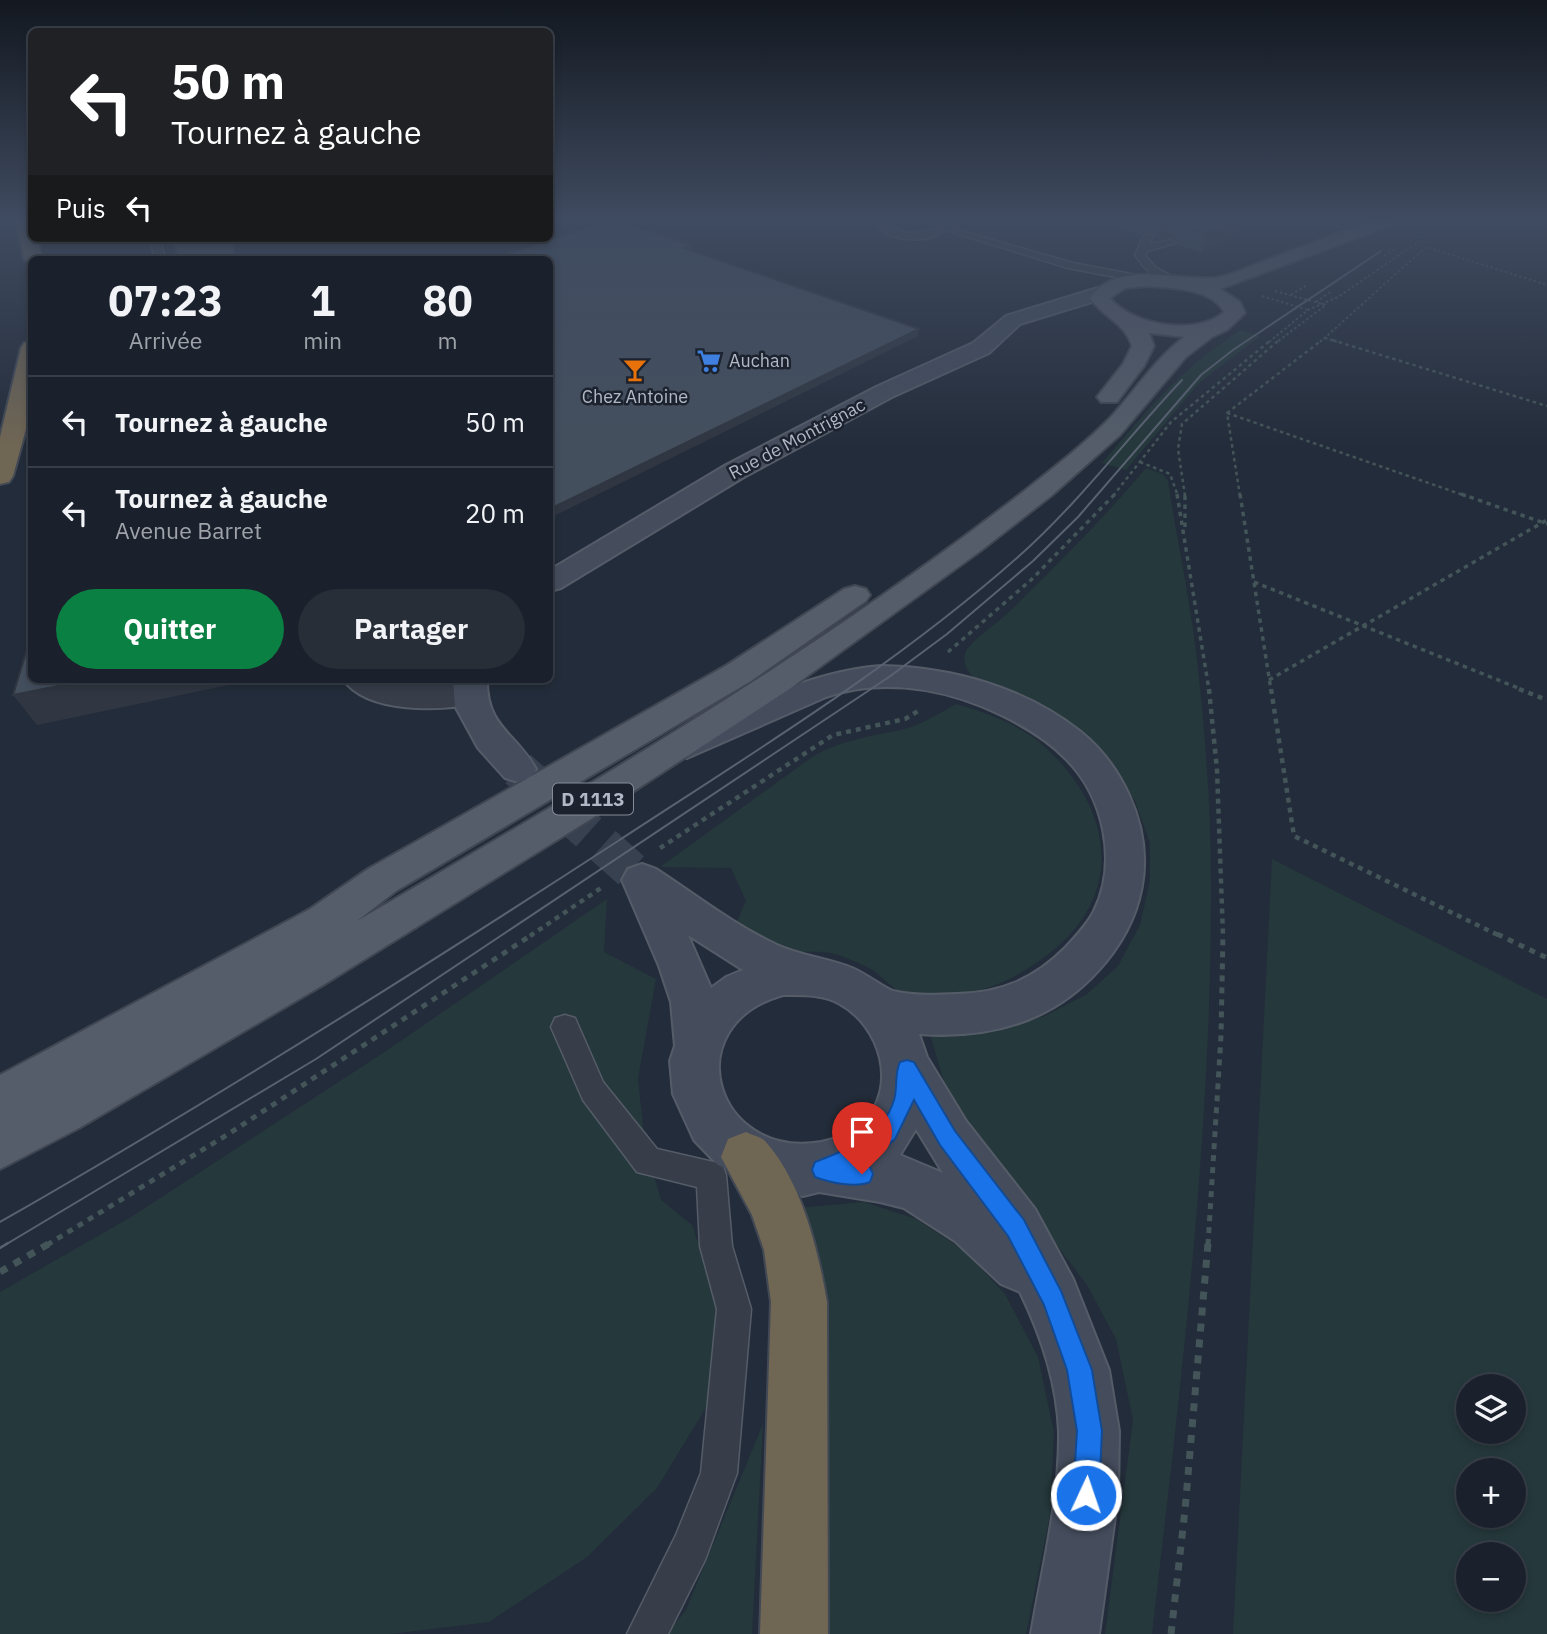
<!DOCTYPE html>
<html lang="fr">
<head>
<meta charset="utf-8">
<style>
  body { margin:0; font-family:"IBM Plex Sans",sans-serif; background:#272e38; color:#f1f3f6; height:100vh; display:flex; flex-direction:column; font-size:26px; white-space:nowrap }
  * { box-sizing:border-box; margin:0 }
  p { font-size:23px; color:#9fa3a9 }
  .icon { flex:none; width:38px; height:38px; fill:none; stroke:currentColor; stroke-width:2; stroke-linecap:round; stroke-linejoin:round }
  .map { position:relative; flex:1; overflow:hidden }
  .drawer { position:absolute; left:28px; top:256px; width:525px; height:427px; display:flex; flex-direction:column; background:#1a212c; border-radius:10px; box-shadow:0 4px 10px #0003,0 0 0 2px #383e48 }
  .drawer>* { flex:none }
  .banner { position:absolute; left:28px; top:28px; width:525px; height:214px; border-radius:10px; box-shadow:0 4px 10px #0003,0 0 0 2px #383e48; background:#202124; color:#fff; overflow:hidden }
  .buttons { position:absolute; left:1456px; top:1374px; display:grid; gap:14px }
  .buttons a { display:grid; place-items:center; width:70px; height:70px; border-radius:50%; background:#1a212c; box-shadow:0 4px 10px #0003,0 0 0 2px #383e48; font-size:35px }
  .pin { position:absolute; display:grid; place-items:center; width:60px; height:60px; color:#fff; margin:-72px -30px; border-radius:50% 50% 50% 0; rotate:-45deg; box-shadow:0 0 7px #0007 }
  .pin .icon { rotate:45deg }
  .me { position:absolute; width:77px; margin:-38px; rotate:3deg; stroke-linejoin:round; filter:drop-shadow(0 0 5px #0008) }
  .turn { display:flex; align-items:center; gap:24px; height:147px; padding:0 28px; font-size:32px }
  .turn .icon { width:91px; height:91px; stroke-width:2.5 }
  .turn b { display:block; font-size:49px; line-height:60px }
  .then { display:flex; align-items:center; height:66px; padding:0 28px; background:#0003; gap:14px; font-size:26px }
  .eta { display:flex; justify-content:space-evenly; align-items:center; height:119px; text-align:center }
  .eta b { font-size:42px; font-weight:700; line-height:49px }
  .button { display:flex; gap:14px; margin-top:auto; padding:14px 28px }
  .button a { flex:1; height:80px; border-radius:42px; background:#0b8043; color:#fff; font-size:28px; font-weight:700; line-height:80px; text-align:center }
  .button a+a { background:#272e38; color:#f1f3f6 }
  ul { padding:0; list-style:none }
  li { display:flex; align-items:center; gap:21px; height:91px; padding:0 28px; border-top:2px solid #383e48 }
  li div { flex:1 }
  li b { display:block; font-size:26px }
  li em { font-style:normal }
  .map>svg:first-child { display:block }
  .green { fill:#25383b; fill-rule:evenodd }
  .lines { fill:none; stroke-linecap:round; stroke-linejoin:round }
  .secondary-tunnel { stroke:#38414f; stroke-width:38; stroke-dasharray:38 19; stroke-linecap:butt }
  .lane-casing { stroke:#555c68; stroke-width:3 }
  .street-casing { stroke:#555c68; stroke-width:4 }
  .secondary-casing { stroke:#555c68; stroke-width:4 }
  .primary-casing { stroke:#404753; stroke-width:4 }
  .highway-casing { stroke:#424955; stroke-width:4 }
  .path-far5 { stroke:#435558; stroke-width:2; stroke-dasharray:2.5 2.5; stroke-linecap:butt }
  .path-far4 { stroke:#435558; stroke-width:2.5; stroke-dasharray:3.5 3.5; stroke-linecap:butt }
  .path-far3 { stroke:#435558; stroke-width:3.5; stroke-dasharray:4.5 4.5; stroke-linecap:butt }
  .path-far2 { stroke:#435558; stroke-width:4.5; stroke-dasharray:5 5; stroke-linecap:butt }
  .path-far1 { stroke:#435558; stroke-width:5; stroke-dasharray:6 6; stroke-linecap:butt }
  .path { stroke:#435558; stroke-width:7; stroke-dasharray:8 8; stroke-linecap:butt }
  .lane { fill:#373e4a; fill-rule:evenodd }
  .street { fill:#373e4a; fill-rule:evenodd }
  .secondary { fill:#454d5d; fill-rule:evenodd }
  .primary { fill:#555d6a; fill-rule:evenodd }
  .highway { fill:#706654; fill-rule:evenodd }
  .tram-far1 { stroke:#596271; stroke-width:2 }
  .tram { stroke:#596271; stroke-width:2.5 }
  .wall { fill:#3a4451 }
  .shaded-wall { fill:#303742 }
  .building { fill:#444f5e; stroke:#303742; stroke-width:2 }
  .route { fill:#1a73e8; stroke:#114b97; stroke-width:2 }
  .labels { text-anchor:middle; stroke-width:5; stroke-linejoin:round; paint-order:stroke }
  .far-poi-label { font-size:18px; fill:#b2b9c6; stroke:#1c232f; text-anchor:start }
  .far-street-label { font-size:18px; fill:#b2b9c6; stroke:#1c232f }
  .shield { fill:#1c232f; stroke:#858c99; stroke-width:2 }
  .shield-label { font-size:19px; font-weight:bold; fill:#b2b9c6 }
</style>
</head>
<body>
<div class="map">
<svg width="1547" height="1634" viewBox="0 0 1547 1634">
  <rect width="100%" height="100%" fill="#232c3a"/>
  <g class="green">
    <path d="M1241 330 1260 336 1199 383 1126 470 1102 463C1149 409 1179 370 1241 330Z"/>
    <path d="M1146 468 1163 474 1168 481C1177 540 1190 599 1197 659 1205 732 1211 806 1211 880 1212 1133 1181 1383 1152 1634H1105L1133 1420 1116 1339 1087 1285 1024 1202 946 1108 943 1078 928 1028 1000 1030 1045 1016 1087 994 1118 966 1140 925 1150 880V843L1135 801 1108 762 975 680C968 671 961 662 966 651 972 640 999 622 1009 612 1057 565 1103 519 1146 468Z"/>
    <path d="M956 704C988 713 1021 725 1046 748 1116 812 1125 900 1043 958 998 991 963 999 908 994 896 993 884 978 874 971 863 964 847 958 835 954 816 949 794 955 777 949 762 944 748 933 735 926L746 901 731 868 660 867 815 755C846 739 868 737 900 730 920 726 938 714 956 704Z"/>
    <path d="M1272 859 1547 999V1634H1233ZM1468 1386H1514V1432H1468ZM1514 1470V1516H1468V1470ZM1514 1554V1600H1468V1554Z"/>
    <path d="M607 899 604 952 656 979 638 1079 645 1144 661 1200 692 1225 718 1302 713 1396 657 1488 587 1557 489 1622 391 1634H0V1292L131 1217 386 1051Z"/>
    <path d="M864 1202 916 1219 965 1251 1005 1294 1038 1357 1054 1432 1050 1515 1026 1634H824L797 1208Z"/>
    <path d="M763 1424 752 1634H667L686 1610Z"/>
  </g>
  <g class="lines">
    <path class="secondary-tunnel" d="M518 769 642 880"/>
    <g class="lane-casing">
      <g id="lane">
        <path d="M879 219H889L885 224C901 235 918 235 935 229L938 226 931 219H942L958 230 1073 263 1147 277 1153 280 1147 283 1068 268 945 230C927 245 894 241 876 227Z"/>
        <path d="M1322 219C1336 219 1350 220 1359 232L1350 234 1346 229Z"/>
        <path d="M1148 234 1153 237 1150 244 1171 240 1176 243 1147 251 1145 255 1155 267 1175 278V282C1157 284 1144 268 1135 255L1143 237Z"/>
        <path d="M150 238H160L165 259H155Z"/>
        <path d="M565 1015 575 1018 603 1082 657 1149 722 1164 726 1175 732 1246 751 1309 737 1473 705 1560 668 1634H627L676 1535 701 1473 717 1309 700 1246 697 1187 637 1172 583 1100 551 1027 555 1018Z"/>
      </g>
    </g>
    <g class="street-casing">
      <path id="street" d="M343 679H385L412 685 468 683 480 686 485 694 480 702C444 712 366 714 343 679Z"/>
    </g>
    <g class="secondary-casing">
      <g id="secondary">
        <path d="M1104 286 1114 292 1111 296 1020 324 989 353 892 397 744 477 561 588 550 591V570L726 465 876 387 973 343 1006 316Z"/>
        <path d="M882 666C952 667 1026 688 1081 732 1102 749 1118 771 1129 795 1158 858 1144 921 1098 971 1051 1023 987 1039 919 1034L927 1057 966 1121 1035 1209 1073 1279 1109 1370 1119 1431 1118 1495 1099 1634H1031C1042 1568 1060 1499 1059 1431 1057 1383 1041 1335 1020 1292L1001 1284 955 1241 904 1208 880 1202 819 1192 803 1196 767 1189 718 1165 694 1140 673 1094 670 1061 675 1046 671 1002 659 966 622 880 628 869 642 864 656 869C696 895 734 925 777 945 801 956 828 958 852 968 865 973 884 988 893 991 913 996 937 995 957 994 1001 993 1034 979 1065 948 1076 936 1087 925 1094 911 1118 862 1104 797 1066 759 1043 735 1012 719 981 706 934 687 876 679 826 697L687 758 674 755 669 746 674 737C742 709 807 671 882 666ZM688 935 743 970 726 977 711 988ZM783 995C802 995 823 994 840 1004 880 1026 899 1087 863 1122 850 1134 838 1138 821 1142 716 1160 674 1026 783 995ZM916 1129 943 1173 900 1155Z"/>
        <path d="M453 679H487C486 727 516 733 536 769L531 778 518 782 505 778 478 748 455 706Z"/>
      </g>
    </g>
    <g class="primary-casing">
      <path id="primary" d="M1376 219H1399L1397 223 1220 289 1240 302 1245 313 1227 330 1212 337 1186 357 1120 435 1051 496 979 552 788 690 599 814 323 985 79 1128 0 1169V1075L310 909 368 869 727 665 844 589 855 586 866 589 870 595 866 601 751 681 396 891 357 921C587 787 818 652 1028 488 1056 466 1084 444 1109 419 1134 392 1154 360 1184 337L1149 333 1154 346 1144 366 1117 402H1101L1097 397 1123 364 1132 346C1125 323 1103 317 1090 298 1116 260 1174 280 1212 278 1229 277 1248 267 1264 261 1301 247 1338 233 1376 219ZM1147 286C1171 288 1211 288 1224 312 1197 336 1133 326 1110 298L1125 288Z"/>
    </g>
    <g class="highway-casing">
      <g id="highway">
        <path d="M16 219H32V238H37L42 259H32V264L24 259Z"/>
        <path d="M32 342V407L13 476 9 482 0 484V437L21 348 24 343Z"/>
        <path d="M746 1132C752 1135 761 1137 765 1141 802 1182 818 1250 827 1302L828 1634H760L771 1302 764 1250 752 1215 721 1157 728 1139Z"/>
      </g>
    </g>
    <g class="path-far5">
      <path d="M494 238 503 242"/>
      <path d="M1384 256 1394 250 1388 249"/>
      <path d="M1275 291 1326 305 1277 342"/>
      <path d="M1291 295 1307 285"/>
      <path d="M1262 296 1308 310"/>
      <path d="M1316 302 1332 291"/>
      <path d="M1325 338 1338 342"/>
      <path d="M1269 342 1308 310 1338 297 1418 242 1436 219"/>
      <path d="M1320 342 1426 247 1547 285"/>
    </g>
    <g class="path-far4">
      <path d="M1332 340 1547 406"/>
      <path d="M1227 413 1466 496"/>
      <path d="M1140 462 1170 474 1178 496"/>
      <path d="M1113 496 1171 422 1271 340"/>
      <path d="M1185 496 1178 449 1182 424 1279 340"/>
      <path d="M1240 496 1227 413 1322 340"/>
    </g>
    <g class="path-far3">
      <path d="M1177 494 1209 690"/>
      <path d="M1240 494 1271 690"/>
      <path d="M1461 494 1547 524"/>
      <path d="M1185 527V494"/>
      <path d="M1254 582 1523 690"/>
      <path d="M948 652 1031 580 1115 494"/>
      <path d="M1269 680 1547 520"/>
    </g>
    <g class="path-far2">
      <path d="M1209 689 1217 770 1223 936"/>
      <path d="M1271 689 1294 836 1500 936"/>
      <path d="M1519 689 1547 700"/>
      <path d="M660 848 833 735 905 719 918 711"/>
      <path d="M530 936 604 886"/>
    </g>
    <g class="path-far1">
      <path d="M1497 934 1547 958"/>
      <path d="M47 1245 230 1133 533 934"/>
      <path d="M1208 1245 1221 1036 1223 934"/>
    </g>
    <g class="path">
      <path d="M0 1272 50 1243"/>
      <path d="M1171 1634 1185 1510 1208 1243"/>
    </g>
    <use href="#lane" class="lane"/>
    <use href="#street" class="street"/>
    <use href="#secondary" class="secondary"/>
    <use href="#primary" class="primary"/>
    <use href="#highway" class="highway"/>
    <g class="tram-far1">
      <path d="M0 1222C210 1102 415 973 618 841 754 752 895 666 1018 557 1078 504 1127 438 1182 380"/>
      <path d="M5 1245 316 1059 889 677 947 634 1033 561 1078 517 1201 375 1233 350 1381 251"/>
    </g>
    <path class="tram" d="M0 1248 8 1243"/>
  </g>
  <path class="wall" d="M1079 219H1266L1201 252 1177 245 1178 242 1172 238 1158 240 1149 232 1141 235Z"/>
  <g class="shaded-wall">
    <path d="M1145 219H1153L1149 232 1141 235Z"/>
    <path d="M1177 219 1172 238 1158 240 1163 221Z"/>
    <path d="M1235 219H1266L1201 252 1207 233Z"/>
    <path d="M692 245V252L684 248Z"/>
    <path d="M919 329 918 336 550 518V509Z"/>
    <path d="M93 679H257L37 725 13 695Z"/>
  </g>
  <g class="building">
    <path d="M613 219 692 245 684 248 919 329 550 509V259H490Z"/>
    <path d="M1160 219H1235L1207 233 1183 226 1184 224 1177 219 1163 221Z"/>
    <path d="M173 238H231L237 259H177Z"/>
    <path d="M266 255 268 259H242Z"/>
    <path d="M32 633V679H93L13 695Z"/>
  </g>
  <linearGradient id="sky" x2="0" y2="1"><stop stop-color="#131820"/><stop offset="0.49" stop-color="#3f4b60"/><stop offset="1" stop-color="#3f4b60" stop-opacity="0"/></linearGradient>
  <rect width="1547" height="448" fill="url(#sky)"/>
  <path class="route" d="M907 1060 914 1062 955 1131 1024 1220 1061 1291 1092 1370 1102 1431 1099 1495 1096 1504 1086 1508 1077 1504 1073 1495 1077 1431 1067 1370 1044 1305 1008 1236 940 1145 914 1100 895 1139 864 1165 870 1167 873 1174 870 1182C856 1188 830 1183 815 1177L812 1170 815 1162C847 1150 883 1137 894 1100 898 1087 894 1074 900 1062Z"/>
  <defs>
    <g id="supermarket-bare" transform="scale(1.89)"><path d="M-6-5.5h2.5l.6 2H6L4.5 2H-2.5L-4.4-4H-6ZM-1.5 3.2a1.3 1.3 0 1 0 .1 0ZM3 3.2a1.3 1.3 0 1 0 .1 0Z" fill="#3f7fe0" stroke="#1c232f" stroke-width="2.5" paint-order="stroke"/></g>
    <g id="bar-bare" transform="scale(1.89)"><path d="M-6-5H6L.8 .8V4.5H3.5V6h-7V4.5H-.8V.8Z" fill="#e8710a" stroke="#1c232f" stroke-width="2.5" paint-order="stroke"/></g>
  </defs>
  <g fill-rule="evenodd">
    <use href="#supermarket-bare" x="709" y="361"/>
    <use href="#bar-bare" x="635" y="370"/>
  </g>
  <g class="labels">
    <g class="far-poi-label">
      <text x="729" y="367">Auchan</text>
      <text x="635" y="403" text-anchor="middle">Chez Antoine</text>
    </g>
    <g class="far-street-label">
      <text transform="translate(797 439) rotate(-28)" y="6">Rue de Montrignac</text>
    </g>
    <rect class="shield" x="553" y="783.5" width="80" height="31" rx="5"/>
    <g class="shield-label">
      <text x="593" y="806">D 1113</text>
    </g>
  </g>
</svg>
<div class="buttons">
<a><svg class="icon" aria-label="layers" viewBox="0 0 24 24"><path d="M12 4l9 5-9 5-9-5zM3 14l9 5 9-5"/></svg></a>
<a>+</a>
<a>−</a>
</div>
<div class="pin" style="left:862px;top:1174px;background:#d93025"><svg class="icon" aria-label="arrive" viewBox="0 0 24 24"><path d="M6 21V4h12l-3 4 3 4H6"/></svg></div>
<svg class="me" style="left:1086px;top:1495px" viewBox="-20 -20 40 40"><circle r="17" fill="#1a73e8" stroke="#fff" stroke-width="3"/><path d="M0-11L8 9 0 5-8 9z" fill="#fff"/></svg>
<div class="banner">
<div class="turn"><svg class="icon" aria-label="left" viewBox="0 0 24 24"><path d="M17 20v-9H6M10 6l-5 5 5 5"/></svg><div><b>50 m</b>Tournez à gauche</div></div>
<div class="then">Puis<svg class="icon" aria-label="left" viewBox="0 0 24 24"><path d="M17 20v-9H6M10 6l-5 5 5 5"/></svg></div>
</div>
<section class="drawer">
<div class="eta">
<div><b>07:23</b><p>Arrivée</p></div>
<div><b>1</b><p>min</p></div>
<div><b>80</b><p>m</p></div>
</div>
<ul>
<li><svg class="icon" aria-label="left" viewBox="0 0 24 24"><path d="M17 20v-9H6M10 6l-5 5 5 5"/></svg><div><b>Tournez à gauche</b></div><em>50 m</em></li>
<li><svg class="icon" aria-label="left" viewBox="0 0 24 24"><path d="M17 20v-9H6M10 6l-5 5 5 5"/></svg><div><b>Tournez à gauche</b><p>Avenue Barret</p></div><em>20 m</em></li>
</ul>
<div class="button"><a>Quitter</a><a>Partager</a></div>
</section>
</div>
</body>
</html>
